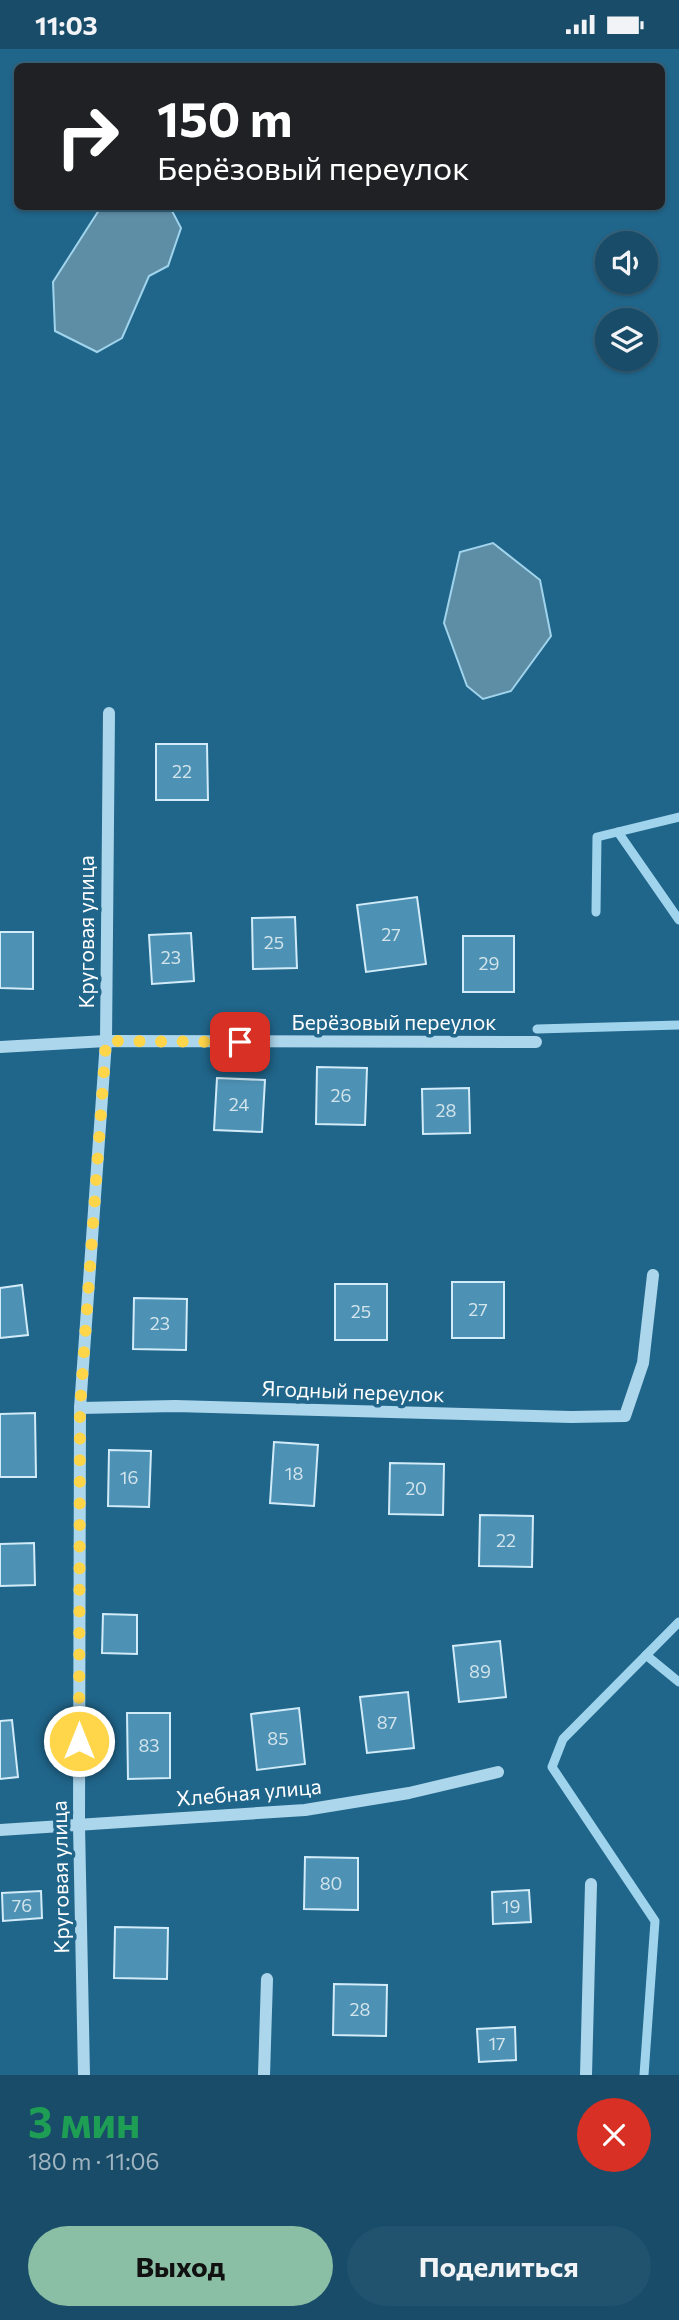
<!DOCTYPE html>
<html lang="ru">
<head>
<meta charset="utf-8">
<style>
  body { margin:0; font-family:Commissioner,sans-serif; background:#21536e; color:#f1f3f6; height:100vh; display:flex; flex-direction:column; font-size:26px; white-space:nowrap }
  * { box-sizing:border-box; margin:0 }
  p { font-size:23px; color:#9fb4c0 }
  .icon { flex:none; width:38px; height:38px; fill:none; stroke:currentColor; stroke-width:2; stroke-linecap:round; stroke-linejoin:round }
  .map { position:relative; height:2026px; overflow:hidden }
  .side { display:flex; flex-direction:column; background:#184c68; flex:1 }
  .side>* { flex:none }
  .banner { position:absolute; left:14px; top:14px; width:651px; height:147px; border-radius:10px; box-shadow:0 2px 5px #0004,0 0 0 2px #36637c; background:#202124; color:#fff; overflow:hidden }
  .tools { position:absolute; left:595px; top:182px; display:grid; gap:14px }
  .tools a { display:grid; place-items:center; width:63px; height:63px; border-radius:50%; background:#184c68; box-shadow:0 2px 5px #0004,0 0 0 2px #36637c; font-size:35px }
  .pin { position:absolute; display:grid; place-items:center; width:60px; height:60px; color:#fff; margin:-30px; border-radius:14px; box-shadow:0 4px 10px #0006 }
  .me { position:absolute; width:77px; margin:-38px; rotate:0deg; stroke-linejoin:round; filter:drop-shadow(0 0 5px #0008) }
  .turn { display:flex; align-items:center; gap:24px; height:147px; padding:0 28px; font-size:32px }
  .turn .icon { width:91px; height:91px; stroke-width:2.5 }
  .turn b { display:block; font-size:49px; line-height:60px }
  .round { display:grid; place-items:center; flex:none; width:74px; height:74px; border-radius:37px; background:#21536e }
  .summary { display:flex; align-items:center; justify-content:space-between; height:119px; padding:0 28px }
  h1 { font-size:42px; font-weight:700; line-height:52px; color:#1e9e55 }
  .button { display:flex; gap:14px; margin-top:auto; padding:14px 28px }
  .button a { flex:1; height:80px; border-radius:42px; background:#8abfa5; color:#111; font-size:28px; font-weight:700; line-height:80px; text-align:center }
  .button a+a { background:#21536e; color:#f1f3f6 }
  .status { display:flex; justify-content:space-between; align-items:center; height:49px; padding:0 35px; background:#184c68; direction:ltr }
  .status svg { height:19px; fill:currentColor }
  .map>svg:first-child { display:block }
  .water { fill:#5e8da6; stroke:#a0d4ec; stroke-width:2 }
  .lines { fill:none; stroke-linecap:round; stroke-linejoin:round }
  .stream { stroke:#a0d4ec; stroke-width:9 }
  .building { fill:#4d91b4; stroke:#d1ebf8; stroke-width:2 }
  .minor { stroke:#acd6eb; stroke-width:12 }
  .route { stroke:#ffd54a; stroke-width:12; stroke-dasharray:0 21.6 }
  .labels { text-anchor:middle; stroke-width:7; stroke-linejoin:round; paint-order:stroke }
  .number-label { font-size:18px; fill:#d2e4ec }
  .street-label { font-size:21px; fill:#fff; stroke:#20658a }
</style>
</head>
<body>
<div class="status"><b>11:03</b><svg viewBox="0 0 49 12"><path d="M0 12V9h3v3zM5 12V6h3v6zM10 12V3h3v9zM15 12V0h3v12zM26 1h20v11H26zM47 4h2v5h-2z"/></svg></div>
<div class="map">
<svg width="679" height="2026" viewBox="0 0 679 2026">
  <rect width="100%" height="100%" fill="#20658a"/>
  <g class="water">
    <path d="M101 158H170L181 179 168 217 149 227 122 289 97 303 55 282 53 233Z"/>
    <path d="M493 494 540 531 551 587 511 642 483 650 467 637 444 574 460 503Z"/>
  </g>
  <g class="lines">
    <g class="stream">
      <path d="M618 783 679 871"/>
      <path d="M596 863 597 788 679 768"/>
      <path d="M537 980 679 976"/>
      <path d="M646 1606 679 1633"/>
      <path d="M644 2026 655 1872 552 1718 563 1690 679 1573"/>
    </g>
  </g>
  <g class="building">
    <path d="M156 695H207L208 751H156Z"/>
    <path d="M417 848 426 915 366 923 357 856Z"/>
    <path d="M295 868 297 919 253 920 252 869Z"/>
    <path d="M0 883H33V940L0 939Z"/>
    <path d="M191 884 194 932 152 935 149 886Z"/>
    <rect x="463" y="887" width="51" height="56"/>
    <path d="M317 1018 367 1019 365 1076 316 1075Z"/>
    <path d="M217 1029 265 1031 262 1083 214 1081Z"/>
    <path d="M469 1039 470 1084 423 1085 422 1040Z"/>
    <rect x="452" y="1233" width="52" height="56"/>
    <rect x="335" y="1235" width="52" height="56"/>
    <path d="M22 1236 28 1286 0 1289V1239Z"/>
    <path d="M134 1249 187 1250 186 1301 133 1300Z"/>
    <path d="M35 1364 36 1428H0V1365Z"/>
    <path d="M274 1393 318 1396 314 1457 270 1454Z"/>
    <path d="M109 1401 151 1402 149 1458 108 1457Z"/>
    <path d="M390 1414 444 1415 443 1466 389 1465Z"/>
    <path d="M480 1466 533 1467 532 1518 479 1517Z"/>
    <path d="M34 1494 35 1536 0 1537V1495Z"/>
    <path d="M103 1565 137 1566V1605L102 1604Z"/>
    <path d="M500 1592 506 1648 459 1653 453 1597Z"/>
    <path d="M408 1643 414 1699 367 1704 360 1648Z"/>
    <path d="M299 1659 305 1715 257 1721 251 1665Z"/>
    <path d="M127 1664H170V1729L128 1730Z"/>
    <path d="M12 1671 18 1728 0 1730V1672Z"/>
    <path d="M305 1808 358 1809V1861L304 1860Z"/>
    <path d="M529 1841 531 1873 493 1875 492 1843Z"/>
    <path d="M41 1842 42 1869 3 1872 2 1844Z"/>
    <path d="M115 1878 168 1879 167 1930 114 1929Z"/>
    <path d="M334 1935 387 1936 386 1987 333 1986Z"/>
    <path d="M515 1978 516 2011 479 2013 477 1980Z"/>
  </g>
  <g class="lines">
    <g class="minor">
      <path d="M0 998 106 992 536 993"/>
      <path d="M80 1359 175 1357 571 1368 625 1367 643 1314 653 1226"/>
      <path d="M0 1781 305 1761 409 1744 498 1723"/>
      <path d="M84 2026 79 1776 80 1359 106 992 109 664"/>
      <path d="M264 2026 267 1930"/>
      <path d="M586 2026 591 1835"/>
    </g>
  </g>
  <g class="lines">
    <path class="route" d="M79 1692 80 1359 106 992 240 993"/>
  </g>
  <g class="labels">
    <g class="number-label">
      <text x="182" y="729">22</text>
      <text x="391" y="892">27</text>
      <text x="274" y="900">25</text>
      <text x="171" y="915">23</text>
      <text x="489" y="921">29</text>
      <text x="341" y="1053">26</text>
      <text x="239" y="1062">24</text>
      <text x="446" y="1068">28</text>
      <text x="478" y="1267">27</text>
      <text x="361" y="1269">25</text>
      <text x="160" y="1281">23</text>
      <text x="294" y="1431">18</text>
      <text x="129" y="1435">16</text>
      <text x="416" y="1446">20</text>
      <text x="506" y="1498">22</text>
      <text x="480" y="1629">89</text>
      <text x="387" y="1680">87</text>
      <text x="278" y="1696">85</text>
      <text x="149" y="1703">83</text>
      <text x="331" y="1841">80</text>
      <text x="22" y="1863">76</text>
      <text x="511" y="1864">19</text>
      <text x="360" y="1967">28</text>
      <text x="497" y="2001">17</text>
    </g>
    <g class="street-label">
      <text transform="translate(87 883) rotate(-90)" y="7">Круговая улица</text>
      <text x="394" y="981">Берёзовый переулок</text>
      <text transform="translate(353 1343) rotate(2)" y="7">Ягодный переулок</text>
      <text transform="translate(249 1744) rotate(-5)" y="7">Хлебная улица</text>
      <text transform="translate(61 1828) rotate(-91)" y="7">Круговая улица</text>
    </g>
  </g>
</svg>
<div class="tools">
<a><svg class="icon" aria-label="sound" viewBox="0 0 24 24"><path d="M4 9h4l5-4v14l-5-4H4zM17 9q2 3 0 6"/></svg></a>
<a><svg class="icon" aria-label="layers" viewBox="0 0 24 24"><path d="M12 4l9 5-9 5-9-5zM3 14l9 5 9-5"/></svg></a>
</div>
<div class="pin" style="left:240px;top:993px;background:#d93025"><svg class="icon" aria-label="arrive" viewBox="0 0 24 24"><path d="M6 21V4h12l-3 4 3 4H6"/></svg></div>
<svg class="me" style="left:79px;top:1692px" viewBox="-20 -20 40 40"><circle r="17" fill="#ffd54a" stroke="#fff" stroke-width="3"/><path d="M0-11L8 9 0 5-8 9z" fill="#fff"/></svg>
<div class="banner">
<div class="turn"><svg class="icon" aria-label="right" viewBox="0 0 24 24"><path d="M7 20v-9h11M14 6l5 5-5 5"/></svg><div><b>150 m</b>Берёзовый переулок</div></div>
</div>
</div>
<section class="side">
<div class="summary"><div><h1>3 мин</h1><p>180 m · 11:06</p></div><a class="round" style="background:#d93025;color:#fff"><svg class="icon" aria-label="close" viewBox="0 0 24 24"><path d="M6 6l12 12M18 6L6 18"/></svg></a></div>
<div class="button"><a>Выход</a><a>Поделиться</a></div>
</section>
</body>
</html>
